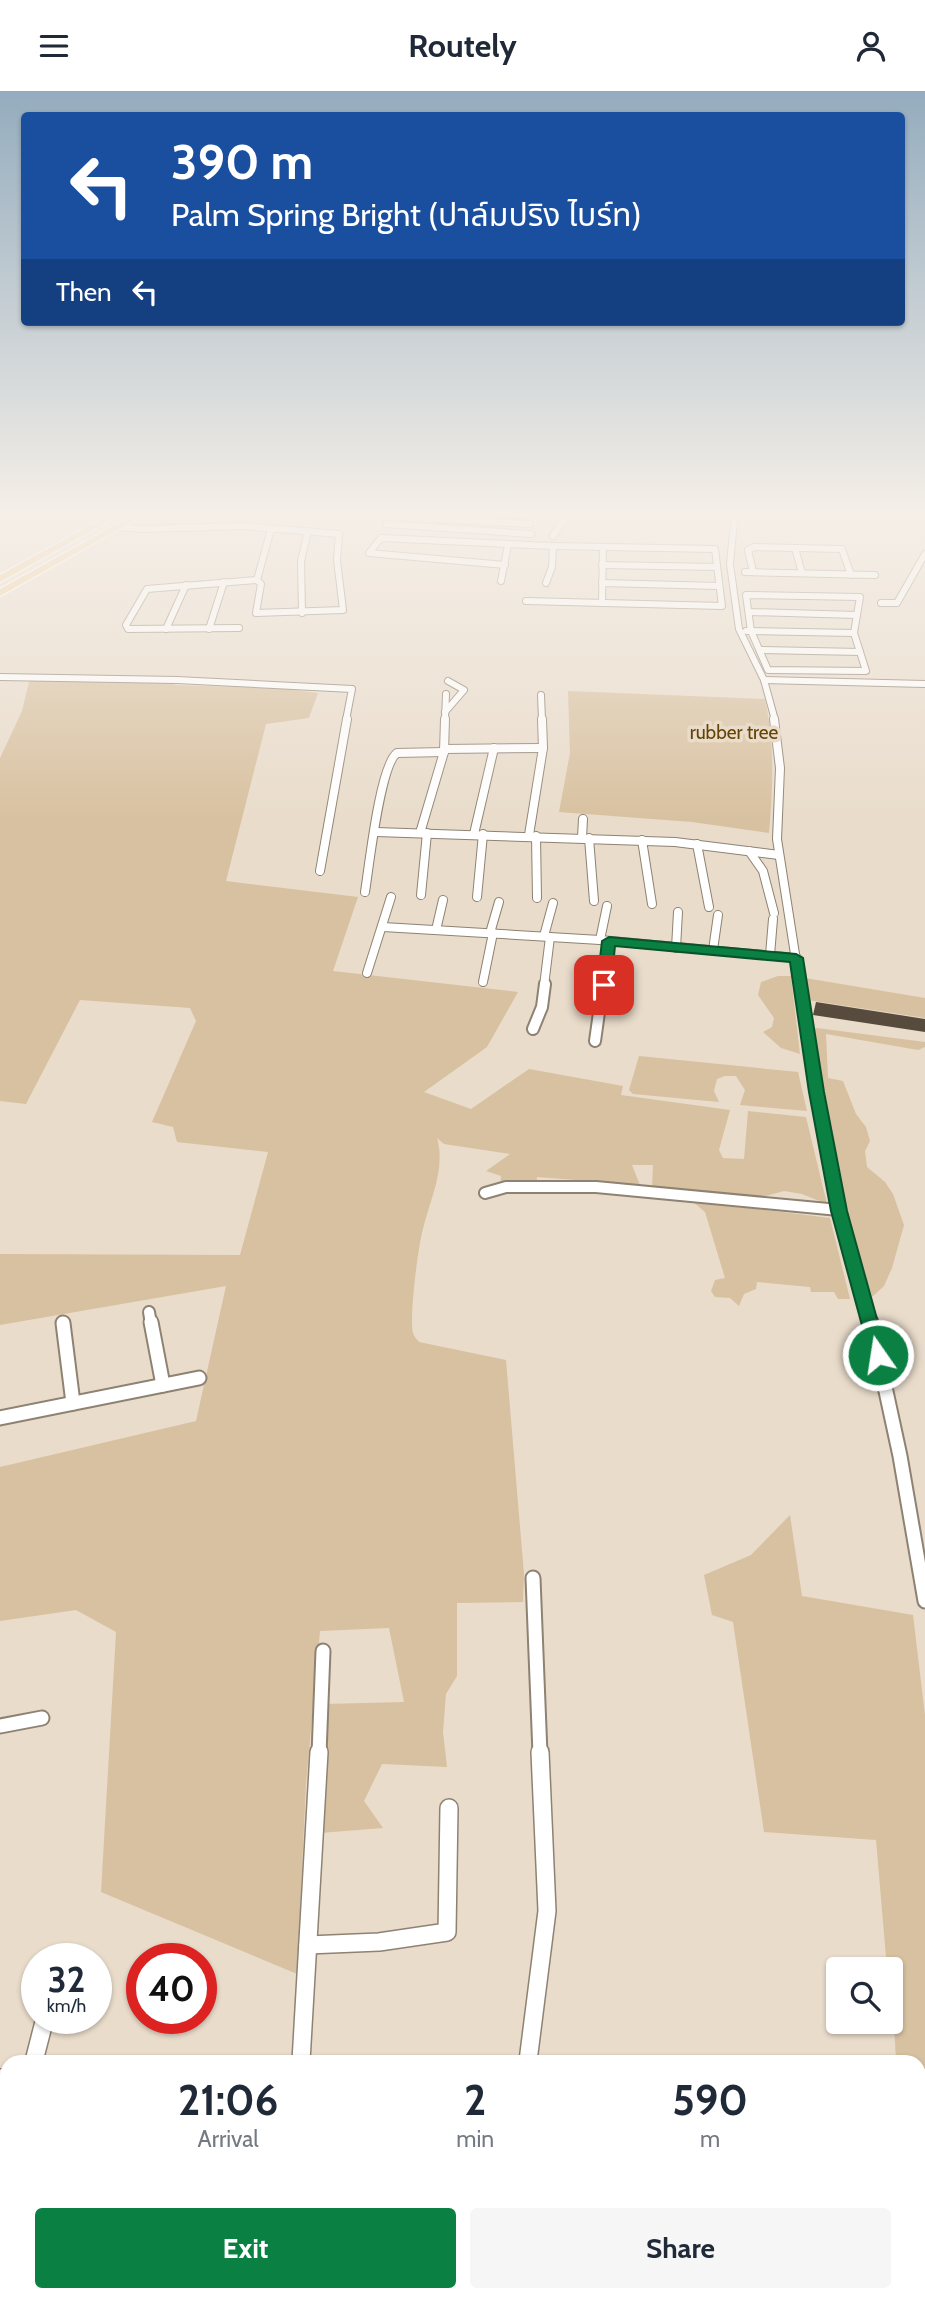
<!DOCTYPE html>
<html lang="en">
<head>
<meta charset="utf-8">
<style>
  body { margin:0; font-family:Cabin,"Noto Sans Thai",sans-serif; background:#f6f6f7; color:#1f2937; height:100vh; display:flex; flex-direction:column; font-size:26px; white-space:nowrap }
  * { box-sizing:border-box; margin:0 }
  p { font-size:23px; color:#747a83 }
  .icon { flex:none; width:38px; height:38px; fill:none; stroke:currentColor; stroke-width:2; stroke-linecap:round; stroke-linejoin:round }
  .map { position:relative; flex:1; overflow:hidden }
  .sheet { position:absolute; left:0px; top:1964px; width:926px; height:247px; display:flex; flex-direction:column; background:#fff; border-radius:21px 21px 0 0; box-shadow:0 2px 5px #0004 }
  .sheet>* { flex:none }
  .hud { position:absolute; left:21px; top:21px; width:884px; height:214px; border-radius:7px; box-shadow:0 2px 5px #0004; background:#1a4fa0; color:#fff; overflow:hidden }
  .tools { position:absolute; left:826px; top:1866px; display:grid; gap:14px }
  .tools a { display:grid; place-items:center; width:77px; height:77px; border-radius:7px; background:#fff; box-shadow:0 2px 5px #0004; font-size:35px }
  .speed { position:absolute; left:21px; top:1852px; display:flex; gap:14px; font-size:35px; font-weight:700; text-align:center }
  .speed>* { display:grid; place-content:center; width:91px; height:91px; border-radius:50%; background:#fff; box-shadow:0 2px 5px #0004; line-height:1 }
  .speed small { font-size:18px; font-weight:400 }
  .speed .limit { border:10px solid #d22; background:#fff; color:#111 }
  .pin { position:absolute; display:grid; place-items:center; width:60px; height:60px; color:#fff; margin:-30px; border-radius:14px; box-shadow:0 4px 10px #0006 }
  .me { position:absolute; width:77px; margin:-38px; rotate:347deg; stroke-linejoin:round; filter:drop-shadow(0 0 5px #0008) }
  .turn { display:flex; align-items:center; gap:24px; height:147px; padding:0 35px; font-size:32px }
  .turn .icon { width:91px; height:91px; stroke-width:2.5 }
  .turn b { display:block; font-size:49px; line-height:60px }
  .then { display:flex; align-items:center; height:66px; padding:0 35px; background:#0003; gap:14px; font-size:26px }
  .eta { display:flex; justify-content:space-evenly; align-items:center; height:119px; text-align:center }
  .eta b { font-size:42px; font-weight:700; line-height:49px }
  .primary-button { display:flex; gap:14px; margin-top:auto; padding:14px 35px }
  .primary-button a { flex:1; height:80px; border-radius:7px; background:#0b8043; color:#fff; font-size:28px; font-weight:700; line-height:80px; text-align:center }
  .primary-button a+a { background:#f6f6f7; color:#1f2937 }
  header { display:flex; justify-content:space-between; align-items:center; height:91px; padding:0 35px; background:#fff; font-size:32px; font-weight:700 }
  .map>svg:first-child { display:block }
  .green { fill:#d8c1a0 }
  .building { fill:#564b3d }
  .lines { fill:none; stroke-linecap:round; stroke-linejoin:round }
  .minor-far4-casing { stroke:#8e8273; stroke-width:8 }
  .minor-far3-casing { stroke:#8e8273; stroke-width:10 }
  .minor-far2-casing { stroke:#8e8273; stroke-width:14 }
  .minor-far1-casing { stroke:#8e8273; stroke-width:17 }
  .minor-casing { stroke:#8e8273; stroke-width:20 }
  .highway-casing { stroke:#fff; stroke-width:3 }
  .minor-far4 { stroke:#fff; stroke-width:6 }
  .minor-far3 { stroke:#fff; stroke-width:8 }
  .minor-far2 { stroke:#fff; stroke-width:10 }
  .minor-far1 { stroke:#fff; stroke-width:13 }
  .minor { stroke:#fff; stroke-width:17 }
  .highway { fill:#f4ca8d; fill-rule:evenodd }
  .route { fill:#0b8043; stroke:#07532c; stroke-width:2 }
  .labels { text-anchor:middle; stroke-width:7; stroke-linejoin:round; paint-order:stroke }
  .far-park-label { font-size:19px; fill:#644306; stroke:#e9dccb }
</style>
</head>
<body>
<header><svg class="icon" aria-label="menu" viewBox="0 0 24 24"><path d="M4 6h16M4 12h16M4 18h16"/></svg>Routely<svg class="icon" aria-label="person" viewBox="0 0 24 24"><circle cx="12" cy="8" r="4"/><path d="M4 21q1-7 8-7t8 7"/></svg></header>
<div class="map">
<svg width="925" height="2210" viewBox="0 0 925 2210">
  <rect width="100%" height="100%" fill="#e9dccb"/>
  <g class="green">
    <path d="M37 585 176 591 175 594 276 597 318 602 309 627 266 633 226 790 358 806 333 880 518 901 487 956 424 1001 471 1018 529 978 623 995 621 1004 730 1019 719 1059 723 1067 744 1068 748 1020 806 1026 827 1113 802 1103 784 1100 751 1109 652 1098 653 1074H632L640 1094 537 1086 536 1098 500 1097 501 1085 486 1080 510 1063 444 1053 437 1047C446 1078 430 1108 423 1138 418 1155 409 1227 413 1242 414 1246 417 1248 419 1251L506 1269 524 1483 523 1511 457 1512V1585L446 1603 443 1641 447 1676 382 1673 364 1710 383 1737 320 1742 324 1613 404 1611 389 1537 320 1540 306 1693 297 1883 101 1801 116 1541 76 1519 0 1530V1376L196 1330 226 1195 0 1234V1163L240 1164 268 1061 177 1051 173 1036 152 1031 196 930 190 917 80 909 26 1013 0 1010V667L22 620 29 591Z"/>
    <path d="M568 600 765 608C775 654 773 695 769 742L692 731 559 721 570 662Z"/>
    <path d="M778 885H791L800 963 781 957 763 941 772 936 774 927 758 904 761 891Z"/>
    <path d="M805 887 925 907V927L807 909Z"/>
    <path d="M817 937 925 951V956L918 959 826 943 828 987 843 990 856 1023 866 1036 870 1050 865 1060 867 1076 885 1091 893 1103 904 1134 892 1177 884 1195 872 1206 844 1112 812 938Z"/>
    <path d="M639 965 798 981 807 1020 740 1014 745 999 736 985H725L717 988 714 1000 719 1011 633 1003 629 999Z"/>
    <path d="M692 1110 830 1127 850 1208H838L834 1201H811L810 1196 757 1191 756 1198 744 1203 739 1215 730 1207 715 1206 711 1200 715 1189 725 1187 705 1121Z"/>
    <path d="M790 1424 802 1505 913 1524 925 1624V2076L919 2075V1970H896L891 1878H887L876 1749 764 1741 733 1531 712 1524 704 1484 751 1464Z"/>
  </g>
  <path class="building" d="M816 911 925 928V941L813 924Z"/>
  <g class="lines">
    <g class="minor-far4-casing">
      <g id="minor-far4">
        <path d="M472 420 534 424"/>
        <path d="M735 420 730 473 739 538 764 589 775 629"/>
        <path d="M886 420 925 424"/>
        <path d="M437 428 530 433"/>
        <path d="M386 433 531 443"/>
        <path d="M117 436 143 438 242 435 339 443 337 469 343 519 256 522 261 493 257 489 271 438"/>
        <path d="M553 445 570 420"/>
        <path d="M795 457 802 482"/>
        <path d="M505 474 369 462 381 447 553 455 552 476 546 492"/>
        <path d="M602 474 717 476"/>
        <path d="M745 481 875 484"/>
        <path d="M753 481 748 459 754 456 842 458 851 484"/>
        <path d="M501 490 508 454"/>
        <path d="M602 492 719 495"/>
        <path d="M746 504 860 506 854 542 866 580 768 579 751 540Z"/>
        <path d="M526 510 722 515 715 458 553 455"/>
        <path d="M602 512 603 456"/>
        <path d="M881 512H897L925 463"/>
        <path d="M749 521 857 524"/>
        <path d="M302 522 301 470 308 440"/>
        <path d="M239 537 128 538 126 534 147 498 257 489"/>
        <path d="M166 538 186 494"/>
        <path d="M209 538 224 491"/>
        <path d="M746 540 854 542"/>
        <path d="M760 559 860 561"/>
        <path d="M0 586 177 589 352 598 346 629"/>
        <path d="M764 589 925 593"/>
        <path d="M541 604 542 629"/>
        <path d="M445 621 464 599 448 590"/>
        <path d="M445 629 446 603"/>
      </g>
    </g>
    <g class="minor-far3-casing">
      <g id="minor-far3">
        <path d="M774 628 780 677 777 748 800 895"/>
        <path d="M444 658 543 657"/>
        <path d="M376 741 675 751 779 764"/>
        <path d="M420 742 444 661 445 628"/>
        <path d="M474 743 494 657"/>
        <path d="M529 744 543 657 542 628"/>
        <path d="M536 745 537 807"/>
        <path d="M582 747 583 728"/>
        <path d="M589 747 594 810"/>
        <path d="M642 749 652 813"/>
        <path d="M697 753 709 816"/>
        <path d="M749 760 763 780 774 822"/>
        <path d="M320 780 347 628"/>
        <path d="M365 801C369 776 380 674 397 662L444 661"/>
        <path d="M421 804 427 742"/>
        <path d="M477 806 483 743"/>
        <path d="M383 836 600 849 797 867"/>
        <path d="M436 839 443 809"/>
        <path d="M490 842 499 811"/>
        <path d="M544 845 553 812"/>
        <path d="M600 849 607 815"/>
        <path d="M676 857 678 821"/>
        <path d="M713 859 718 824"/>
        <path d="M770 864 773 828"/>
        <path d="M367 882 391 806"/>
        <path d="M483 891 493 842"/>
        <path d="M544 895 550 846"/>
        <path d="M603 895 609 850"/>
      </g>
    </g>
    <g class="minor-far2-casing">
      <g id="minor-far2">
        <path d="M800 893 820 1023 839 1120 871 1233"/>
        <path d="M533 938 542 916 545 893"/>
        <path d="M595 950 603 893"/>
        <path d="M485 1102 506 1096H596L839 1119"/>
        <path d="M149 1221 151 1233"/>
      </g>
    </g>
    <g class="minor-far1-casing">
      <g id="minor-far1">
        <path d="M151 1231 163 1294"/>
        <path d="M871 1231 900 1365 925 1510"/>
        <path d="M63 1232 73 1312"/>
        <path d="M0 1327 199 1287"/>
        <path d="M533 1487 540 1663"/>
        <path d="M0 1635 42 1627"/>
        <path d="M319 1663 323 1560"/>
      </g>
    </g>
    <g class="minor-casing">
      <g id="minor">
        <path d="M308 1854 379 1851 447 1841 449 1717"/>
        <path d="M34 1970 45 1927"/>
        <path d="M301 1970 319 1661"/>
        <path d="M528 1970 547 1820 540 1661"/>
        <path d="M0 1987 7 1988"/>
        <path d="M0 2117 7 2086"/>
        <path d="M286 2210 287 2203"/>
        <path d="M497 2210 498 2203"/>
      </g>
    </g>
    <g class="highway-casing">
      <g id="highway">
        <path d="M141 420H151L0 505V498Z"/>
        <path d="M111 423 118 425 0 491V484Z"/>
      </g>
    </g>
    <use href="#minor-far4" class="minor-far4"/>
    <use href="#minor-far3" class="minor-far3"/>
    <use href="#minor-far2" class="minor-far2"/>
    <use href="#minor-far1" class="minor-far1"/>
    <use href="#minor" class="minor"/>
    <use href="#highway" class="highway"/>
  </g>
  <linearGradient id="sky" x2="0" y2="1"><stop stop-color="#94acbe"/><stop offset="0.58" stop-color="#f5efe8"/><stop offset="1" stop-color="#f5efe8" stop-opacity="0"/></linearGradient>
  <rect width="925" height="729" fill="url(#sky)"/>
  <path class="route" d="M609 846 796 863 803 867 824 1001 847 1120 887 1264 885 1269H872L870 1264 831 1120 809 1001 790 871 615 855 611 894 604 898 597 894 602 850Z"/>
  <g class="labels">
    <g class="far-park-label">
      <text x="734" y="648">rubber tree</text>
    </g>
  </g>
</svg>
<div class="tools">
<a><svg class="icon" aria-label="search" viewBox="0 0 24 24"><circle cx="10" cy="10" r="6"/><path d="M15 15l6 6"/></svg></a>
</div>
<div class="speed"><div>32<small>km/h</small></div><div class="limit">40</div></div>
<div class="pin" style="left:604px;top:894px;background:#d93025"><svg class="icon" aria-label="arrive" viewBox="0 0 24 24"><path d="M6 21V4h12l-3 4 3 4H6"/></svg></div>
<svg class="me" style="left:878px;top:1264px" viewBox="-20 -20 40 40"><circle r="17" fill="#0b8043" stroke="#fff" stroke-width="3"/><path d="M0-11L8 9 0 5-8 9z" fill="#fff"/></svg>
<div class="hud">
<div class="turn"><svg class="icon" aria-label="left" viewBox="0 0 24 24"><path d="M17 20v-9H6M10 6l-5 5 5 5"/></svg><div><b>390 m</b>Palm Spring Bright (ปาล์มปริง ไบร์ท)</div></div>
<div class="then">Then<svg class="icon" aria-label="left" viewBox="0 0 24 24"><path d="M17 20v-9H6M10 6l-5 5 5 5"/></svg></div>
</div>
<section class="sheet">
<div class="eta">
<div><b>21:06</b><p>Arrival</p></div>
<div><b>2</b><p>min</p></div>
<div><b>590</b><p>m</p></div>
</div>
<div class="primary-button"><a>Exit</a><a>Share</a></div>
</section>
</div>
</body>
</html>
